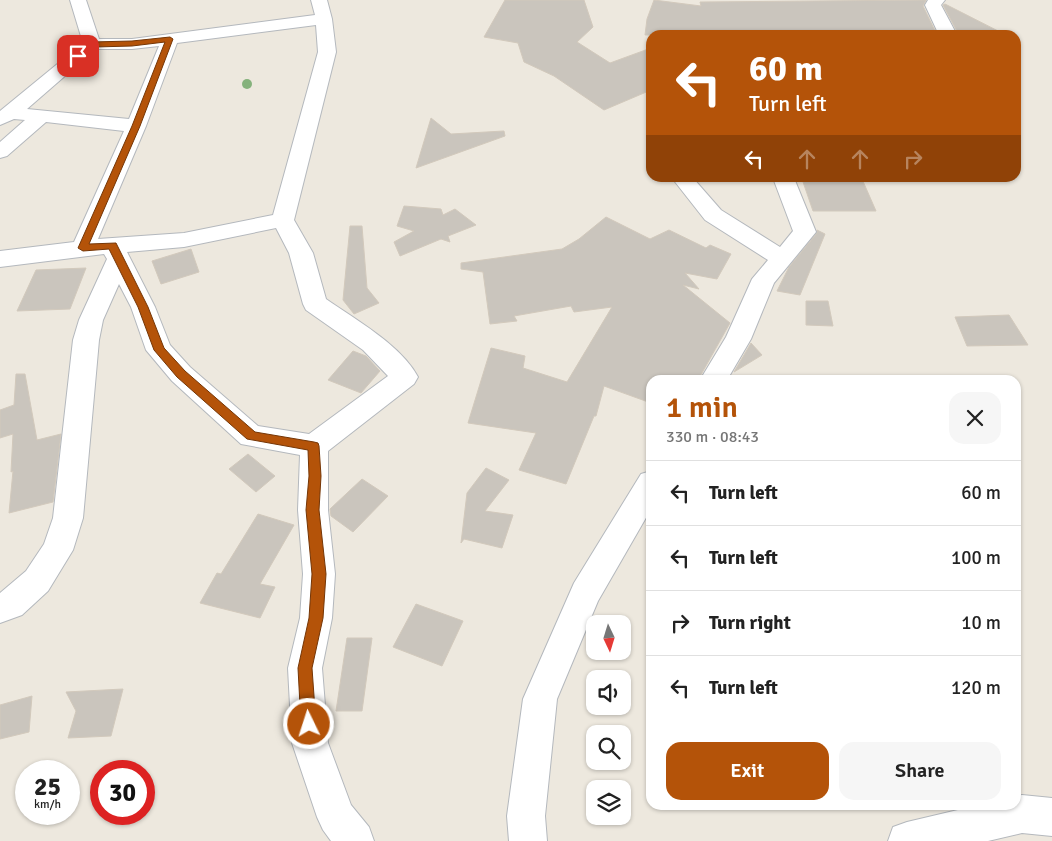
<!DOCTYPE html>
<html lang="en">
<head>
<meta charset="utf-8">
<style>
  body { margin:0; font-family:Signika,sans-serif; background:#f6f6f6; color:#222; height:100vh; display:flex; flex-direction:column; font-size:19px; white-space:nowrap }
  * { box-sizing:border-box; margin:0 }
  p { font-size:16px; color:#767676 }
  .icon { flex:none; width:28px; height:28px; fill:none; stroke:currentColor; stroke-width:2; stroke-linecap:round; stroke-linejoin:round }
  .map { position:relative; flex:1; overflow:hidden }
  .side { position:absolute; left:646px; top:375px; width:375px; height:435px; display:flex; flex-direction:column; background:#fff; border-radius:15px; box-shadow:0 1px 4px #0004 }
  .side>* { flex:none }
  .hud { position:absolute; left:646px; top:30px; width:375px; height:152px; border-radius:15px; box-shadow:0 1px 4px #0004; background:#b45309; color:#fff; overflow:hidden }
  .needle { width:32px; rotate:176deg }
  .fabs { position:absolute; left:586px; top:615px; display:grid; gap:10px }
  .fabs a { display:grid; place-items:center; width:45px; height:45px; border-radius:10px; background:#fff; box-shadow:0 1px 4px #0004; font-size:25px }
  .speed { position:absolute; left:15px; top:760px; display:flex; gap:10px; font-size:25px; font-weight:700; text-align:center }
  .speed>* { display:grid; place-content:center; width:65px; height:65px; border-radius:50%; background:#fff; box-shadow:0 1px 4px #0004; line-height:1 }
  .speed small { font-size:12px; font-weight:400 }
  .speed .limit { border:8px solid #d22; background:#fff; color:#111 }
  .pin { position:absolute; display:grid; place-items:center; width:42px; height:42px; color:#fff; margin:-21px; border-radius:10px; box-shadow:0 2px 8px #0006 }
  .me { position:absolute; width:55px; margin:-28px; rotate:356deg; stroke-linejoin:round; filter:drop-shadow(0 0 4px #0008) }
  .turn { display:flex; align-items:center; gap:18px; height:105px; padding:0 20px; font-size:22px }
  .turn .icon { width:65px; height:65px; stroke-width:2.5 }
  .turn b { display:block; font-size:35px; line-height:42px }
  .lanes { display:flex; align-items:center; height:48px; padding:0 20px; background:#0003; justify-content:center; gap:25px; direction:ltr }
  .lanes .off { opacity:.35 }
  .round { display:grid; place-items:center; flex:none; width:52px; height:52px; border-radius:15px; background:#f6f6f6 }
  .head { display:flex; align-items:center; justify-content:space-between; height:85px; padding:0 20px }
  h1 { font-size:30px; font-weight:600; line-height:38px; color:#b45309 }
  .button { display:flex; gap:10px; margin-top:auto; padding:10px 20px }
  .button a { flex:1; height:58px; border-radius:15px; background:#b45309; color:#fff; font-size:20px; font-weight:600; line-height:58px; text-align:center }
  .button a+a { background:#f6f6f6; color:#222 }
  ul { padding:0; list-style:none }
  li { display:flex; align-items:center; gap:15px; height:65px; padding:0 20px; border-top:1px solid #e0e0e0 }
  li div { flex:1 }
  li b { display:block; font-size:19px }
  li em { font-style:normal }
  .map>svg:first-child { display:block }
  .building { fill:#cac5bd; stroke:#d2c9bc }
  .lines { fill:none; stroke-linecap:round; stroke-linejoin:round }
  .minor-casing { stroke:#b4b8bd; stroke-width:2 }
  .minor { fill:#fff; fill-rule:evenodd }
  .tree { fill:#85b27c }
  .route { fill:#b45309; stroke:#753606 }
</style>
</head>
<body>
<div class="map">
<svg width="1052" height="841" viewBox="0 0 1052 841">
  <rect width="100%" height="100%" fill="#ede8de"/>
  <g class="building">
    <path d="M505 0H584L593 27 577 42 610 63 651 48V90L604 110 554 76 524 62 518 43 484 37Z"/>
    <path d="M654 0 701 6 700 2 926 0 923 6 937 35H645L647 19Z"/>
    <path d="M945 4 1006 35H959L943 5Z"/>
    <path d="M431 118 451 134 504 131 505 136 416 168Z"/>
    <path d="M802 179H862L876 211H813Z"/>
    <path d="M404 206 441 209 443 215 455 209 476 225 448 236 450 242 441 239 400 256 394 242 414 231 397 226Z"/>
    <path d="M606 217 650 239 669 230 706 248 710 245 731 254 717 279 685 273 699 289 683 285 730 323 698 380H651V403L604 386 596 416H594L566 484 519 470 536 433 468 423 491 348 525 356 523 368 567 382 612 307 574 312 571 306 514 316 517 321 490 324 483 272 461 269V263L562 249 579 239Z"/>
    <path d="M350 226H362L367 288 379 303 354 314 343 300Z"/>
    <path d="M817 230 825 234 800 295 777 291 789 267 817 233Z"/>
    <path d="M191 249 199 272 161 284 152 261Z"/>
    <path d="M86 268 70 309 17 311 36 270Z"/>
    <path d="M806 301H828L833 326 806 325Z"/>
    <path d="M1009 315 1028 345 967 346 955 317Z"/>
    <path d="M751 343 762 355 734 372Z"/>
    <path d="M353 351 366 356 380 371 361 393 328 380Z"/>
    <path d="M16 374H25L37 440 61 434 53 502 9 513 13 471 11 472 13 434 0 438V410L14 405Z"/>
    <path d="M248 454 275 476 256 492 229 469Z"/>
    <path d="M486 468 509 480 485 511 513 515 502 548 464 539 461 543 467 493Z"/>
    <path d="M362 479 388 496 353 532 331 516 330 509Z"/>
    <path d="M258 514 294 525 260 584 275 587 260 618 200 603 217 573 221 574Z"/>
    <path d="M416 604 463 621 442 666 393 647Z"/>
    <path d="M347 638H372L362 711H336Z"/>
    <path d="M123 689 111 736 68 738 76 711 66 692Z"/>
    <path d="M32 696 29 732 0 739V705Z"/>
  </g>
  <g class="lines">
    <g class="minor-casing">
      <g id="minor">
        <path d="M70 0H86L99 39H132L315 15 311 0H327L332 19 336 52 294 220 313 253 326 299C356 320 401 345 418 377L414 384 328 451V510L335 574 332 618 322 668 328 743 351 805 369 827 374 841H331L323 830 317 817 292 743 288 668 300 618 303 574 298 510 300 455 241 444 172 381 146 350 131 307 119 284 103 320 99 340 83 518 73 550 48 591 22 615 0 623V593L26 571 44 544 53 518 73 340 79 320 107 259 104 254 0 267V251L74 242 124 131 46 122 7 156 0 158V142L25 120 14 119 0 125V111L83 43ZM316 25 318 52 273 215 184 233 98 239 146 126 177 43ZM159 46 129 119 27 109 96 49H132ZM276 228 289 253 303 304 306 310 363 350 388 376 309 434 258 426 190 367 170 345 155 307 127 252 184 247Z"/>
        <path d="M928 0H945L941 5 957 35H939L925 5Z"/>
        <path d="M672 178H693L721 210 780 247 793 231 773 178H794L816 232 774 283 751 339 727 380H700L726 337 752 279 768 260 705 220Z"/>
        <path d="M651 471V509L598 601 557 699 545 816 547 841H509L507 816 523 699 574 583 641 474Z"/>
        <path d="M1022 795 1052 798V836L1022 833 988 841H888L893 827 907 822 979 805H1016V796Z"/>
      </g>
    </g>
    <use href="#minor" class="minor"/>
  </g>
  <circle class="tree" cx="247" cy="84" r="5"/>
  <path class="route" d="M170 37 173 39 140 126 89 244 116 243 148 307 164 348 185 371 255 432 314 442 318 443 319 446 321 476 319 510 326 574 323 618 312 668 316 724 314 729 309 731 303 729 301 724 298 668 309 618 312 574 306 510 309 476 308 450 247 439 177 377 154 350 138 307 109 249 83 251 78 248 132 126 165 42 132 46 94 47 81 58 75 56 92 42 132 41Z"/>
</svg>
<div class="fabs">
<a><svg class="needle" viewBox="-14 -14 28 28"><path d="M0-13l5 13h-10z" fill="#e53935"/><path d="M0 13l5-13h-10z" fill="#767676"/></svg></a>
<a><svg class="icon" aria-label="sound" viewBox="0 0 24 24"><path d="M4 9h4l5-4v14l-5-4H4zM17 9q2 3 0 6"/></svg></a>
<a><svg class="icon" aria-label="search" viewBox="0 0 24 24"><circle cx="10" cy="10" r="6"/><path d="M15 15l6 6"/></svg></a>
<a><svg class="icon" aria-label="layers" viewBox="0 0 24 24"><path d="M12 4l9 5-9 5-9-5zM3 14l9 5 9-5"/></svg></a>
</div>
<div class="speed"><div>25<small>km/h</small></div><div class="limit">30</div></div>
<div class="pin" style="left:78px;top:56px;background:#d93025"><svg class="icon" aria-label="arrive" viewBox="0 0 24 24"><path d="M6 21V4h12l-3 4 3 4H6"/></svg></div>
<svg class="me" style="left:309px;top:724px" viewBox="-20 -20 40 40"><circle r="17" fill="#b45309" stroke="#fff" stroke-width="3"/><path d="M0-11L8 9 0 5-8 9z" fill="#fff"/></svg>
<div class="hud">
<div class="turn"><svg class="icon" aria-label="left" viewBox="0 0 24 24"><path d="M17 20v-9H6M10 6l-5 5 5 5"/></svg><div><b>60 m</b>Turn left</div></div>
<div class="lanes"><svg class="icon" aria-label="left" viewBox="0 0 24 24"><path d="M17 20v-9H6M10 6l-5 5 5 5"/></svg><svg class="icon off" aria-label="ahead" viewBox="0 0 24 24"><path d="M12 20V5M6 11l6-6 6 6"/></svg><svg class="icon off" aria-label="ahead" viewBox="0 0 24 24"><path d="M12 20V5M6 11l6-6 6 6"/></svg><svg class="icon off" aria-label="right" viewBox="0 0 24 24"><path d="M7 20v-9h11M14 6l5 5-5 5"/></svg></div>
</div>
<section class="side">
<div class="head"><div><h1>1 min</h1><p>330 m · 08:43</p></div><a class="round"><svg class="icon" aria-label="close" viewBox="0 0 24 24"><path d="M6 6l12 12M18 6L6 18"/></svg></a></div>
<ul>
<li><svg class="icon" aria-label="left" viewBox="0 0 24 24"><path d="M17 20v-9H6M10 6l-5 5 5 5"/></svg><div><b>Turn left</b></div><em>60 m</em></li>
<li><svg class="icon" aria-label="left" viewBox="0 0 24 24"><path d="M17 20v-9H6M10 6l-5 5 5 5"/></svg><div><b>Turn left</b></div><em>100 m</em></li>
<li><svg class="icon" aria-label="right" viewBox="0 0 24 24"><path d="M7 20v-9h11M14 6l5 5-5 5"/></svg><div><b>Turn right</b></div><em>10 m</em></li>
<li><svg class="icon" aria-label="left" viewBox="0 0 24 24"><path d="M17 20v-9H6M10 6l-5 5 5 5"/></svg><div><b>Turn left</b></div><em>120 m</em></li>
</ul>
<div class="button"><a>Exit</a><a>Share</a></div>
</section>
</div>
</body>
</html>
